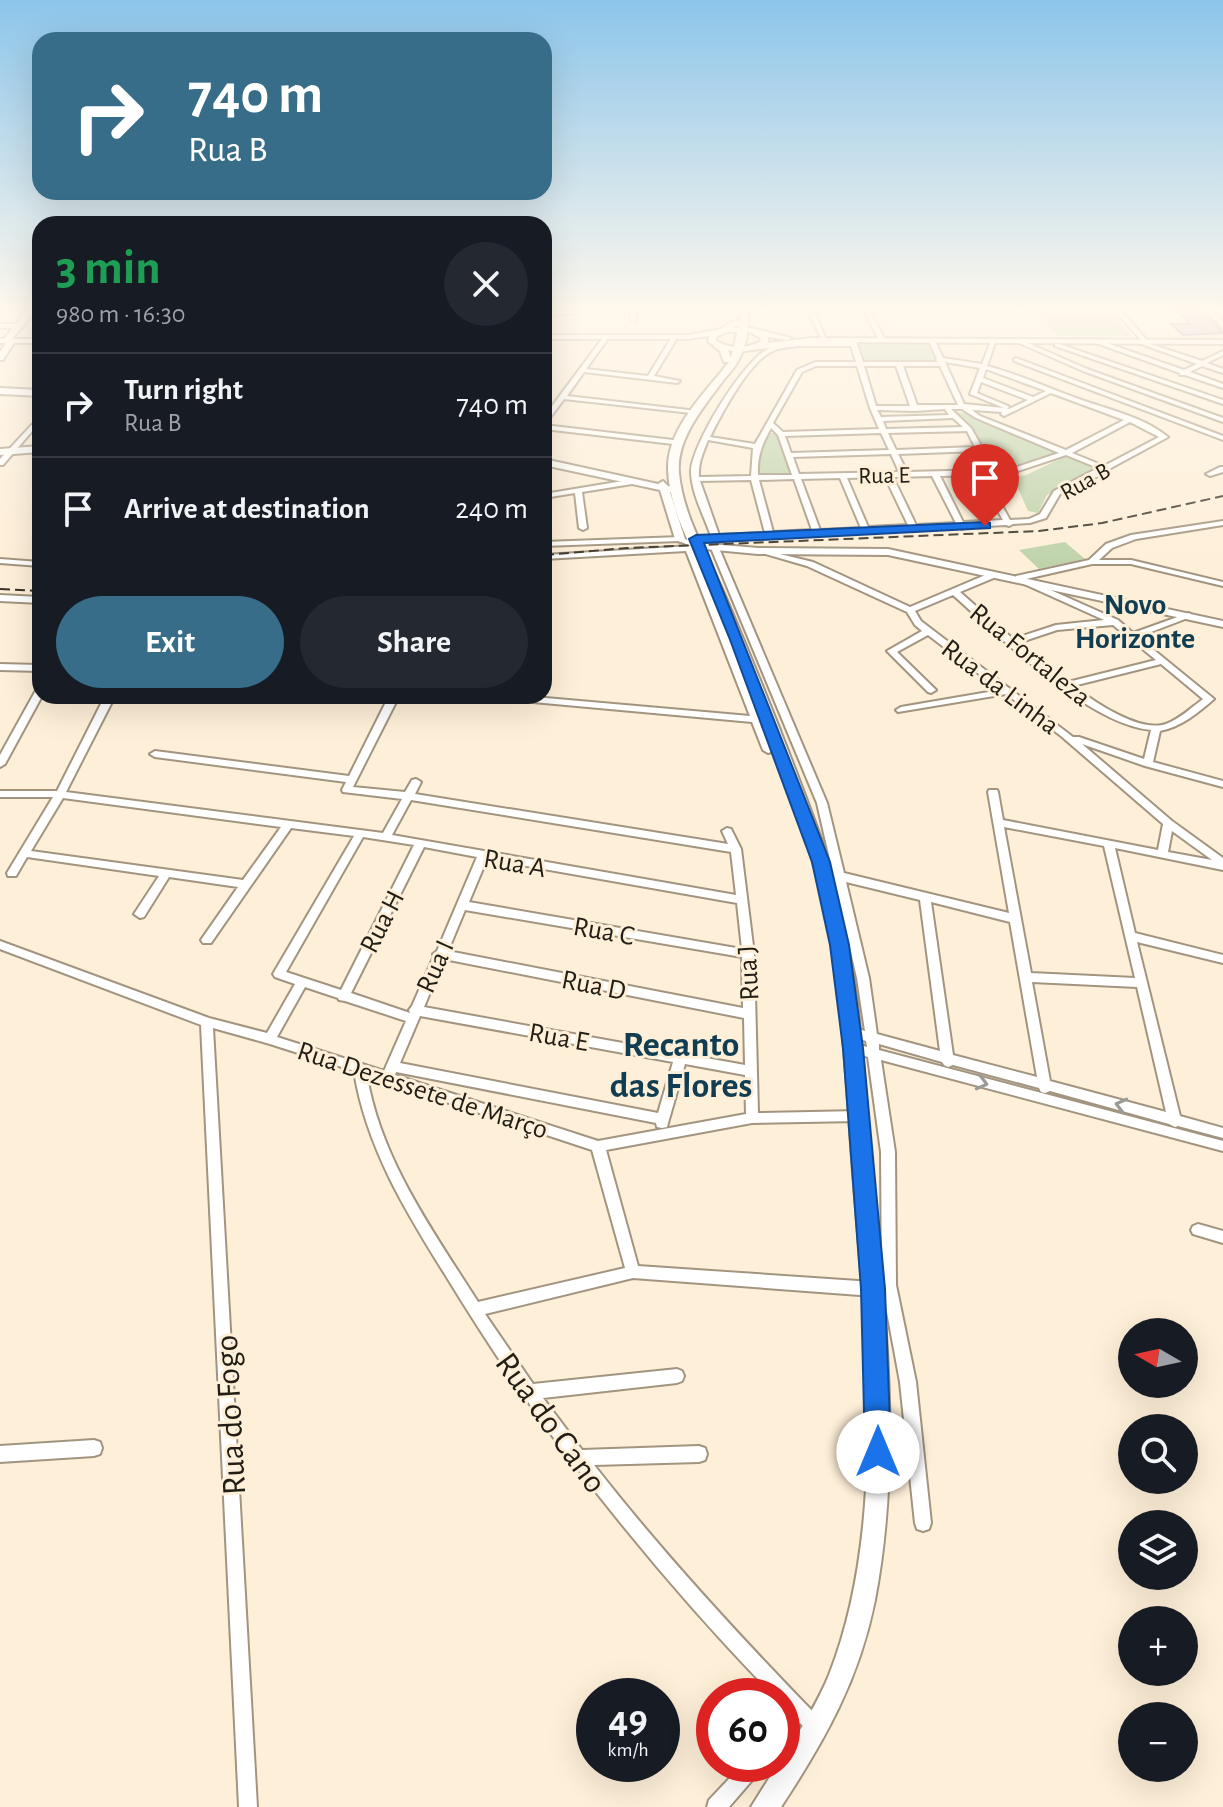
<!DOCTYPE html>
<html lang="en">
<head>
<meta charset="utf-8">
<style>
  body { margin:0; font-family:"Alegreya Sans",sans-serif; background:#242831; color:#f1f3f6; height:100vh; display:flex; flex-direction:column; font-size:30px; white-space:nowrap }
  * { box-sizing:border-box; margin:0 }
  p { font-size:26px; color:#9ea1a6 }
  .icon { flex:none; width:44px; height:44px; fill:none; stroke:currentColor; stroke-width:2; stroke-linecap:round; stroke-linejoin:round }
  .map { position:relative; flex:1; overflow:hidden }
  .details { position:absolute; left:32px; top:216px; width:520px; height:488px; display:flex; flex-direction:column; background:#171b24; border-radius:24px; box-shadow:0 8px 32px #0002 }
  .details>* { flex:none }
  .top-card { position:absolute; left:32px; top:32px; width:520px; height:168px; border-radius:24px; box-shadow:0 8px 32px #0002; background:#376d88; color:#fff; overflow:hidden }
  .needle { width:52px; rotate:279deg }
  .buttons { position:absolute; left:1118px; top:1318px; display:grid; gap:16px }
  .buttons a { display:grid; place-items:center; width:80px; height:80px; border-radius:50%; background:#171b24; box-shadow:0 8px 32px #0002; font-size:40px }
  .speed { position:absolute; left:576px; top:1678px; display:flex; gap:16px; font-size:40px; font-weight:700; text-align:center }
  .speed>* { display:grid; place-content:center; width:104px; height:104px; border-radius:50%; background:#171b24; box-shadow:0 8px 32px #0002; line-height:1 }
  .speed small { font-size:20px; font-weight:400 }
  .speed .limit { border:12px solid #d22; background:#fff; color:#111 }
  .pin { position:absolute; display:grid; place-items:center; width:68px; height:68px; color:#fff; margin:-82px -34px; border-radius:50% 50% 50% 0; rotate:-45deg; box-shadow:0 0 8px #0007 }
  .pin .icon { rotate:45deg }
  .me { position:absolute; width:88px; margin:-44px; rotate:0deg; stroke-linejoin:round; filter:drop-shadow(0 0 6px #0008) }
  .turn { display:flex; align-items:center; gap:28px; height:168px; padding:0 24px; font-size:36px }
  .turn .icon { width:104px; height:104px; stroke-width:2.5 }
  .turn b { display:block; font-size:56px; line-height:68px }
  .round { display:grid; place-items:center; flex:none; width:84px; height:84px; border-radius:42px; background:#242831 }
  .summary { display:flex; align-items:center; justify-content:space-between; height:136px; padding:0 24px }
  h1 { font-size:48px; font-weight:600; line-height:60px; color:#1e9e55 }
  .cta { display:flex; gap:16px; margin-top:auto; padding:16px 24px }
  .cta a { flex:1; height:92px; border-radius:48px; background:#376d88; color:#fff; font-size:32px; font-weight:600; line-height:92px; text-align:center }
  .cta a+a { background:#242831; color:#f1f3f6 }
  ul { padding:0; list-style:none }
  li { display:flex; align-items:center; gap:24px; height:104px; padding:0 24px; border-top:2px solid #363941 }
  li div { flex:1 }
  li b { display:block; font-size:30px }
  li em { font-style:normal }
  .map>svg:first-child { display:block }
  .green { fill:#bfd3ab }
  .building { fill:#bca8d2; stroke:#7b7186; stroke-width:2 }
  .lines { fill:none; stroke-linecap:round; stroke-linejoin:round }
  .minor-casing { stroke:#a2947f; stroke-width:4 }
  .tertiary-casing { stroke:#a2947f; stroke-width:4 }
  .secondary-casing { stroke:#a2947f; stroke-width:4 }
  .primary-casing { stroke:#a2947f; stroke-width:4 }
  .minor { fill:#fff; fill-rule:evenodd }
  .tertiary { fill:#fff; fill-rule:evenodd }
  .secondary { fill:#fff; fill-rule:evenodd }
  .primary { fill:#fff; fill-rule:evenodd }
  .rail { stroke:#3a3429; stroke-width:2; stroke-dasharray:10 5; stroke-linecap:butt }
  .oneway { stroke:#9c9a96 }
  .route { fill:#1a73e8; stroke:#114b97; stroke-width:2 }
  .labels { text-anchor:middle; stroke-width:6; stroke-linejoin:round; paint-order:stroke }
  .far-street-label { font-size:24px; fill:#231e15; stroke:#feefd8 }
  .street-label { font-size:28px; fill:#231e15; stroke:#feefd8 }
  .far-district-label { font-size:30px; font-weight:bold; fill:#103d52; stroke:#feefd8 }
  .near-street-label { font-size:34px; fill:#231e15; stroke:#feefd8 }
  .district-label { font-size:36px; font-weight:bold; fill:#103d52; stroke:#feefd8 }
</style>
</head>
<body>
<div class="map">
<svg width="1223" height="1807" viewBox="0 0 1223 1807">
  <rect width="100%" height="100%" fill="#feefd8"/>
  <g class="green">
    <path d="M1038 311H1109L1132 336H1057Z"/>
    <path d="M858 343H931L939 362 865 361Z"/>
    <path d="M958 412 965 413 1058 452 1022 469 997 471 972 431 954 414Z"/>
    <path d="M770 433H780L794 476 755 474 760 448Z"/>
    <path d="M1066 456 1097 468 1047 495 1038 513 1028 511 1013 477 1026 475Z"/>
    <path d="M1065 542 1085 559 1039 569 1019 550Z"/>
  </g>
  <path class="building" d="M1177 311H1203L1223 333 1183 335 1171 324H1190Z"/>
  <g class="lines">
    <g class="minor-casing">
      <g id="minor">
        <path d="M544 311H589L586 313 544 315Z"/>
        <path d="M630 311H636V321L631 320Z"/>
        <path d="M808 311H814L826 339 821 338Z"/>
        <path d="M864 311H870L884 338 883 339 878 338Z"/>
        <path d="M1115 311H1121L1145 338V340H1141Z"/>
        <path d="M1207 311H1213L1223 322V328Z"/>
        <path d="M40 312V316L27 317 24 315Z"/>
        <path d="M604 338 607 340 586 369 648 376 670 340 673 338 676 340 654 376 680 381 677 383 584 372 567 396 689 410 692 412 691 413 564 399 546 423 544 424V417L602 339Z"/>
        <path d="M853 339 856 341 863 362H938L936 360 937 359 929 341 932 339 935 341 943 358 982 364 991 341 996 340 987 366C1018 374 1046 387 1076 398 1106 409 1142 416 1168 437L1109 469V471L1060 494 1046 518 1030 523 1013 524 1009 526 1006 525 966 527 962 529 958 527 918 529 914 531 911 530 693 541V537L711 536C704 516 691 492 691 471 692 444 745 357 770 348 795 338 824 342 850 342ZM800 346H851L856 362H815L797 370 755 444 710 437C722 413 747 366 769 353 778 347 790 347 800 346ZM945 362 980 368 970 394 1004 408 964 404ZM816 366H857L870 408 879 429 783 432 773 423 802 372ZM864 366H896L910 406H876ZM903 366H940L958 405H917ZM986 369 1046 391 1033 397 983 378ZM981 382 1028 400 1009 409H1007L1009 407 1008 406 977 393ZM1051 393 1124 420 1066 450 980 416 972 410 1002 412 1001 414 1004 416ZM945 409 949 415 881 417 877 410 915 411ZM951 409H962L976 418 1059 453 1008 470H995L971 428ZM953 418 963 427 886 429 883 421ZM1130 422 1159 437 1104 466 1072 453ZM771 428 778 435 792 475H758C757 457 762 444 771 428ZM967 431 975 447 896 450 888 433ZM881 433 889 450 791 453 785 436ZM708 440 753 448 751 476 699 477C698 463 703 453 708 440ZM978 451 988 470 907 472 898 454ZM891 454 899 472 799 474 793 457ZM1066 455 1098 468 1054 491 1040 514 1029 519 1010 520 985 475 1009 474ZM977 475 1003 520 963 522 940 476ZM932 476 956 523 916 525 893 477ZM885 477 908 525 868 527 847 478ZM840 478 861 528 820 530 801 479ZM794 479 812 530 773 532 759 480ZM751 480 765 533 719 535 700 481Z"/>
        <path d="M1095 339 1184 370 1197 364 1136 342 1141 341 1202 361 1223 351V355L1207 363 1223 369V373L1202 366 1190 372 1223 384V388L1185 375H1180V373L1093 342 1092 341Z"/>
        <path d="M1017 340H1021L1087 369 1223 418V422L1083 371 1017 342Z"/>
        <path d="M1055 344H1059L1223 400V404L1055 346Z"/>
        <path d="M1016 358 1223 436V440L1014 361V359Z"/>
        <path d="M40 416V422L3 465H0V459Z"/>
        <path d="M544 425 673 440 677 442 673 444 544 429Z"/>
        <path d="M1220 467H1223V472L1210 476 1206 474Z"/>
        <path d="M629 480 633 482 632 484 582 492 587 528 583 530 579 528 575 493 544 498V494Z"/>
        <path d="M1223 521V525L1136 539 1112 548 1099 560H1131L1223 582V586L1131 564H1092L1026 579 1118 620 1133 633 1186 614 1189 613 1193 616 1138 637 1214 699C1198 713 1181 727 1160 731L1153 762 1223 781V787L1145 766 1082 744 1172 821 1223 858V870L1115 848 1135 933 1223 955V963L1137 942 1180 1116 1223 1128V1138L1178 1126 1175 1127 1169 1124 1050 1091 1045 1093 1041 1092 1039 1088 953 1065 948 1067 944 1065 942 1062 879 1044V1050L1223 1141V1151L881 1060 895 1152 896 1285 916 1382 931 1523 929 1529 923 1531 917 1529 915 1523 900 1382 882 1285 881 1152 868 1057 849 1051 847 1048 849 1045 853 1043 867 1047 866 1041 847 1035 845 1032 847 1029 851 1027 865 1031 857 978 834 877 816 862 821 858 831 864 817 803 711 548 715 546 719 548 827 803 844 873 1009 913 988 792 989 790H997L998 792 1003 820 1158 850 1163 824 1061 736 1006 694 898 712 896 710 901 707 1000 690 928 635 897 652 936 690 931 693 928 692 887 651 922 631 915 625 907 612 807 566 755 551 759 549 813 562 910 607 990 573H996V577L960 592 1013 639 1056 625 1104 620 1022 583V580H1016V576L1089 560 1106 544 1131 535ZM953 595C1000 637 1088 724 1151 730L1144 759 1079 737H1073L921 621 915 611ZM1113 625 1156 660 1068 682 1018 643 1057 630ZM1161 664 1203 699C1192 707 1180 719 1166 724 1139 733 1095 702 1073 686ZM1004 827 1104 846 1135 978 1031 973ZM1172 831 1212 860 1168 852ZM846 882 920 900 940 1051 877 1034 869 978ZM931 902 1010 922 1037 1077 953 1055ZM1032 982 1137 987 1166 1112 1050 1081Z"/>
        <path d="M680 537 702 546 694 550 760 717 772 719 774 721 769 724 762 723 773 750 771 752 768 753 763 750 752 722 489 698 487 696H523L750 716 686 551 544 559V555L691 546 679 541 544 546V542Z"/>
        <path d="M0 559 40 562V566L0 563Z"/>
        <path d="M0 595 40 597V603L0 601Z"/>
        <path d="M0 664 40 665V671L0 670Z"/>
        <path d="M40 689V696H42L5 764 0 767V755L35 692Z"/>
        <path d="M105 696H115L66 792 383 833 402 799 343 792 342 790 346 782 155 757 150 754 155 751 349 776 389 696H399L353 787 405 792 412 780 416 779 421 782 415 794 728 844 722 831 727 828 731 829 741 849 754 954 758 1113 859 1111 864 1112 865 1116 864 1120 859 1121 752 1123 606 1150 638 1266 873 1282 878 1284 880 1289 878 1294 873 1296 633 1278 485 1314 533 1384 677 1369 682 1371 684 1376 682 1381 677 1383 543 1398 582 1450 699 1446 705 1448 707 1454 705 1460 699 1462 594 1465C665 1556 743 1640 823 1722L826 1728 823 1734 817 1737 811 1734 800 1723 788 1738 782 1741V1717L787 1710 782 1705V1696H774C703 1623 637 1546 575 1465L570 1464 568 1457C524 1399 484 1338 446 1276 406 1212 366 1147 354 1071L270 1044 213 1028 257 1807H239L201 1025 0 949V941L209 1018 267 1033 295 984 275 977 273 974 354 836 291 828 211 943H203L201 940 238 887 169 877 144 917 140 918 134 914 159 876 27 857 16 876H8L7 873 53 797H0V791H57ZM63 798 281 827 243 880 31 851ZM411 800 731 852 736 895 392 835ZM363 837 414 845 341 990 286 972ZM424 847 477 857 437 951 433 954 434 956 412 1006 409 1010 410 1013 351 993ZM487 859 737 903 742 949 469 902ZM465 910 742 957 743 1008 448 951ZM444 959 744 1018 745 1065 424 1007ZM305 987 338 998 339 1000 345 1001 406 1021 384 1071 277 1037ZM420 1016 673 1062 658 1113 400 1063ZM685 1064 745 1075 746 1114 598 1141 395 1075 396 1072 656 1123 657 1127 662 1128 667 1127 668 1123ZM367 1076 592 1150 625 1268 478 1302C433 1231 381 1160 367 1076Z"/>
        <path d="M1198 1224 1223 1231V1243L1193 1234 1191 1230 1193 1226Z"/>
        <path d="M94 1440 100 1442 102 1448 100 1454 94 1456 0 1462V1446Z"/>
        <path d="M743 1764H764L761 1770 729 1807H707L709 1800Z"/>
      </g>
    </g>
    <g class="tertiary-casing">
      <g id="tertiary">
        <path d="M26 311H34L22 328H16L15 326Z"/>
        <path d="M8 339 15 341 3 360H0V352Z"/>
        <path d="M0 388 40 390V396L0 394Z"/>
        <path d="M40 446V452L0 455V449Z"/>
        <path d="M544 459 658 484 663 481 668 486 680 489V493L670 492 685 539 680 542 675 539 660 490 544 465Z"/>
        <path d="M698 543 758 548 888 549 1223 621V627L888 555 758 554 694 548 693 546Z"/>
      </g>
    </g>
    <g class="secondary-casing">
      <g id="secondary">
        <path d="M0 324H22L23 326 12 339H40V343H0V339H4L13 328H0Z"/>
        <path d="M727 328H751L791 338 787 340 768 337V343L812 338 1223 340V344L812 342 738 352 721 349 708 342 709 336 688 339H544V335H688ZM728 332H750L760 338 761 341C746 349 731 349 716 341L717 336Z"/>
      </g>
    </g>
    <g class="primary-casing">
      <path id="primary" d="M740 311H748C749 327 747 343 740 357 736 367 728 374 722 382 703 408 676 439 679 473 683 517 709 558 726 598 760 678 792 759 822 841 858 942 862 1053 871 1160 884 1306 903 1455 875 1600 859 1680 825 1740 781 1807H751L778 1764H782V1758C800 1731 817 1704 829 1675 890 1520 864 1320 852 1158 844 1052 841 941 806 840 778 759 747 679 715 599 698 558 669 514 668 469 667 428 706 392 729 362H724L720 351 713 346 718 343 727 348 731 358 739 325 724 333 717 331 734 321H740Z"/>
    </g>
    <use href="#minor" class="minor"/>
    <use href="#tertiary" class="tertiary"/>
    <use href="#secondary" class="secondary"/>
    <use href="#primary" class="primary"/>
    <g class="rail">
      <path d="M544 555 627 548 1039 531 1102 523 1223 496"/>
      <path d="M0 589 40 591"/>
    </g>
  </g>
  <defs><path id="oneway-chevron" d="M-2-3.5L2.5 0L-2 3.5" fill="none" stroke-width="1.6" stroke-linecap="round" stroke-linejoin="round" transform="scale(2)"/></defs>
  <g class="oneway">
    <use href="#oneway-chevron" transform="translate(982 1083) rotate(15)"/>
    <use href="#oneway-chevron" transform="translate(1121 1105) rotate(-165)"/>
  </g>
  <linearGradient id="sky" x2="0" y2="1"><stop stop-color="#8cc5ea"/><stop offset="0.55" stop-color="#fff8ed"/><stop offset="1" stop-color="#fff8ed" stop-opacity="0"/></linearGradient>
  <rect width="1223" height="564" fill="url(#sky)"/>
  <path class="route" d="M985 522 990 523V528L704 543 830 862 849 945 863 1048 885 1289 891 1452 887 1462 878 1465 869 1462 865 1452 861 1289 843 1048 830 945 812 862 729 637 689 539 696 535Z"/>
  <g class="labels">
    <g class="far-street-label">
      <text transform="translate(884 475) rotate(-1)" y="8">Rua E</text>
      <text transform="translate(1085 481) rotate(-29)" y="8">Rua B</text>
    </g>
    <g class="street-label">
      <text transform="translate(1031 654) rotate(39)" y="10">Rua Fortaleza</text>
      <text transform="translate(1001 686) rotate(37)" y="10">Rua da Linha</text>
      <text transform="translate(515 862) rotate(10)" y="10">Rua A</text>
      <text transform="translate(381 921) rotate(-63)" y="10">Rua H</text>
      <text transform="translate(604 930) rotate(10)" y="10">Rua C</text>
      <text transform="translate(434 966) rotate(-66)" y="10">Rua I</text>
      <text transform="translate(747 973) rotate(-93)" y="10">Rua J</text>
      <text transform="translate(594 984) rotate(11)" y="10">Rua D</text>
      <text transform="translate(559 1036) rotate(10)" y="10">Rua E</text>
      <text transform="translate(423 1089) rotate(18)" y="10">Rua Dezessete de Março</text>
    </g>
    <g class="far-district-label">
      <text x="1135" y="614">Novo<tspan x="1135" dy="34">Horizonte</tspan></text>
    </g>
    <g class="near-street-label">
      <text transform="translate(229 1415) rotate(-93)" y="12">Rua do Fogo</text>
      <text transform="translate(552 1422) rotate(54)" y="12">Rua do Cano</text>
    </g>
    <g class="district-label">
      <text x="681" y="1056">Recanto<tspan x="681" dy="41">das Flores</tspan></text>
    </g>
  </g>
</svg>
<div class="buttons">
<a><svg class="needle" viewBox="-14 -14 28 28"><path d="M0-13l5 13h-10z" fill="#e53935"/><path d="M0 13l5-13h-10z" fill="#9ea1a6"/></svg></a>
<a><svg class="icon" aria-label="search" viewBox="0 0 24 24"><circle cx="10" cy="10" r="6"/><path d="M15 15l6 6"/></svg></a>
<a><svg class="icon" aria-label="layers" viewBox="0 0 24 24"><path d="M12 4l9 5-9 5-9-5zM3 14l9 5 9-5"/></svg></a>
<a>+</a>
<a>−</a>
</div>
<div class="speed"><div>49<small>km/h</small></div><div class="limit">60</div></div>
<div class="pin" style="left:985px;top:526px;background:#d93025"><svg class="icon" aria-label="arrive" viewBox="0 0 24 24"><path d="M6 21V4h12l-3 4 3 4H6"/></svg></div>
<svg class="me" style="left:878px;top:1452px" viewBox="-20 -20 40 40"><circle r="19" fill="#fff"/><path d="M0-13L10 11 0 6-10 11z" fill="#1a73e8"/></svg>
<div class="top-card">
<div class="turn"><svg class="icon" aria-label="right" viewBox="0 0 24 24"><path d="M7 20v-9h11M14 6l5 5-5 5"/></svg><div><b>740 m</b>Rua B</div></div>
</div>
<section class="details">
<div class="summary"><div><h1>3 min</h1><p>980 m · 16:30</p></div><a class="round"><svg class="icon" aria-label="close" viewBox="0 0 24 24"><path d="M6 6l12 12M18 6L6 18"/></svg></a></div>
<ul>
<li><svg class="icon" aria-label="right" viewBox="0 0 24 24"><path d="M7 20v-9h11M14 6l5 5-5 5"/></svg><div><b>Turn right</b><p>Rua B</p></div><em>740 m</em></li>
<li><svg class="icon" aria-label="arrive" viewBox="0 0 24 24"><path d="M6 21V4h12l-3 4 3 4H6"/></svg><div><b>Arrive at destination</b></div><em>240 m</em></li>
</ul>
<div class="cta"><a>Exit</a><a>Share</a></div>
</section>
</div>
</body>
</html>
